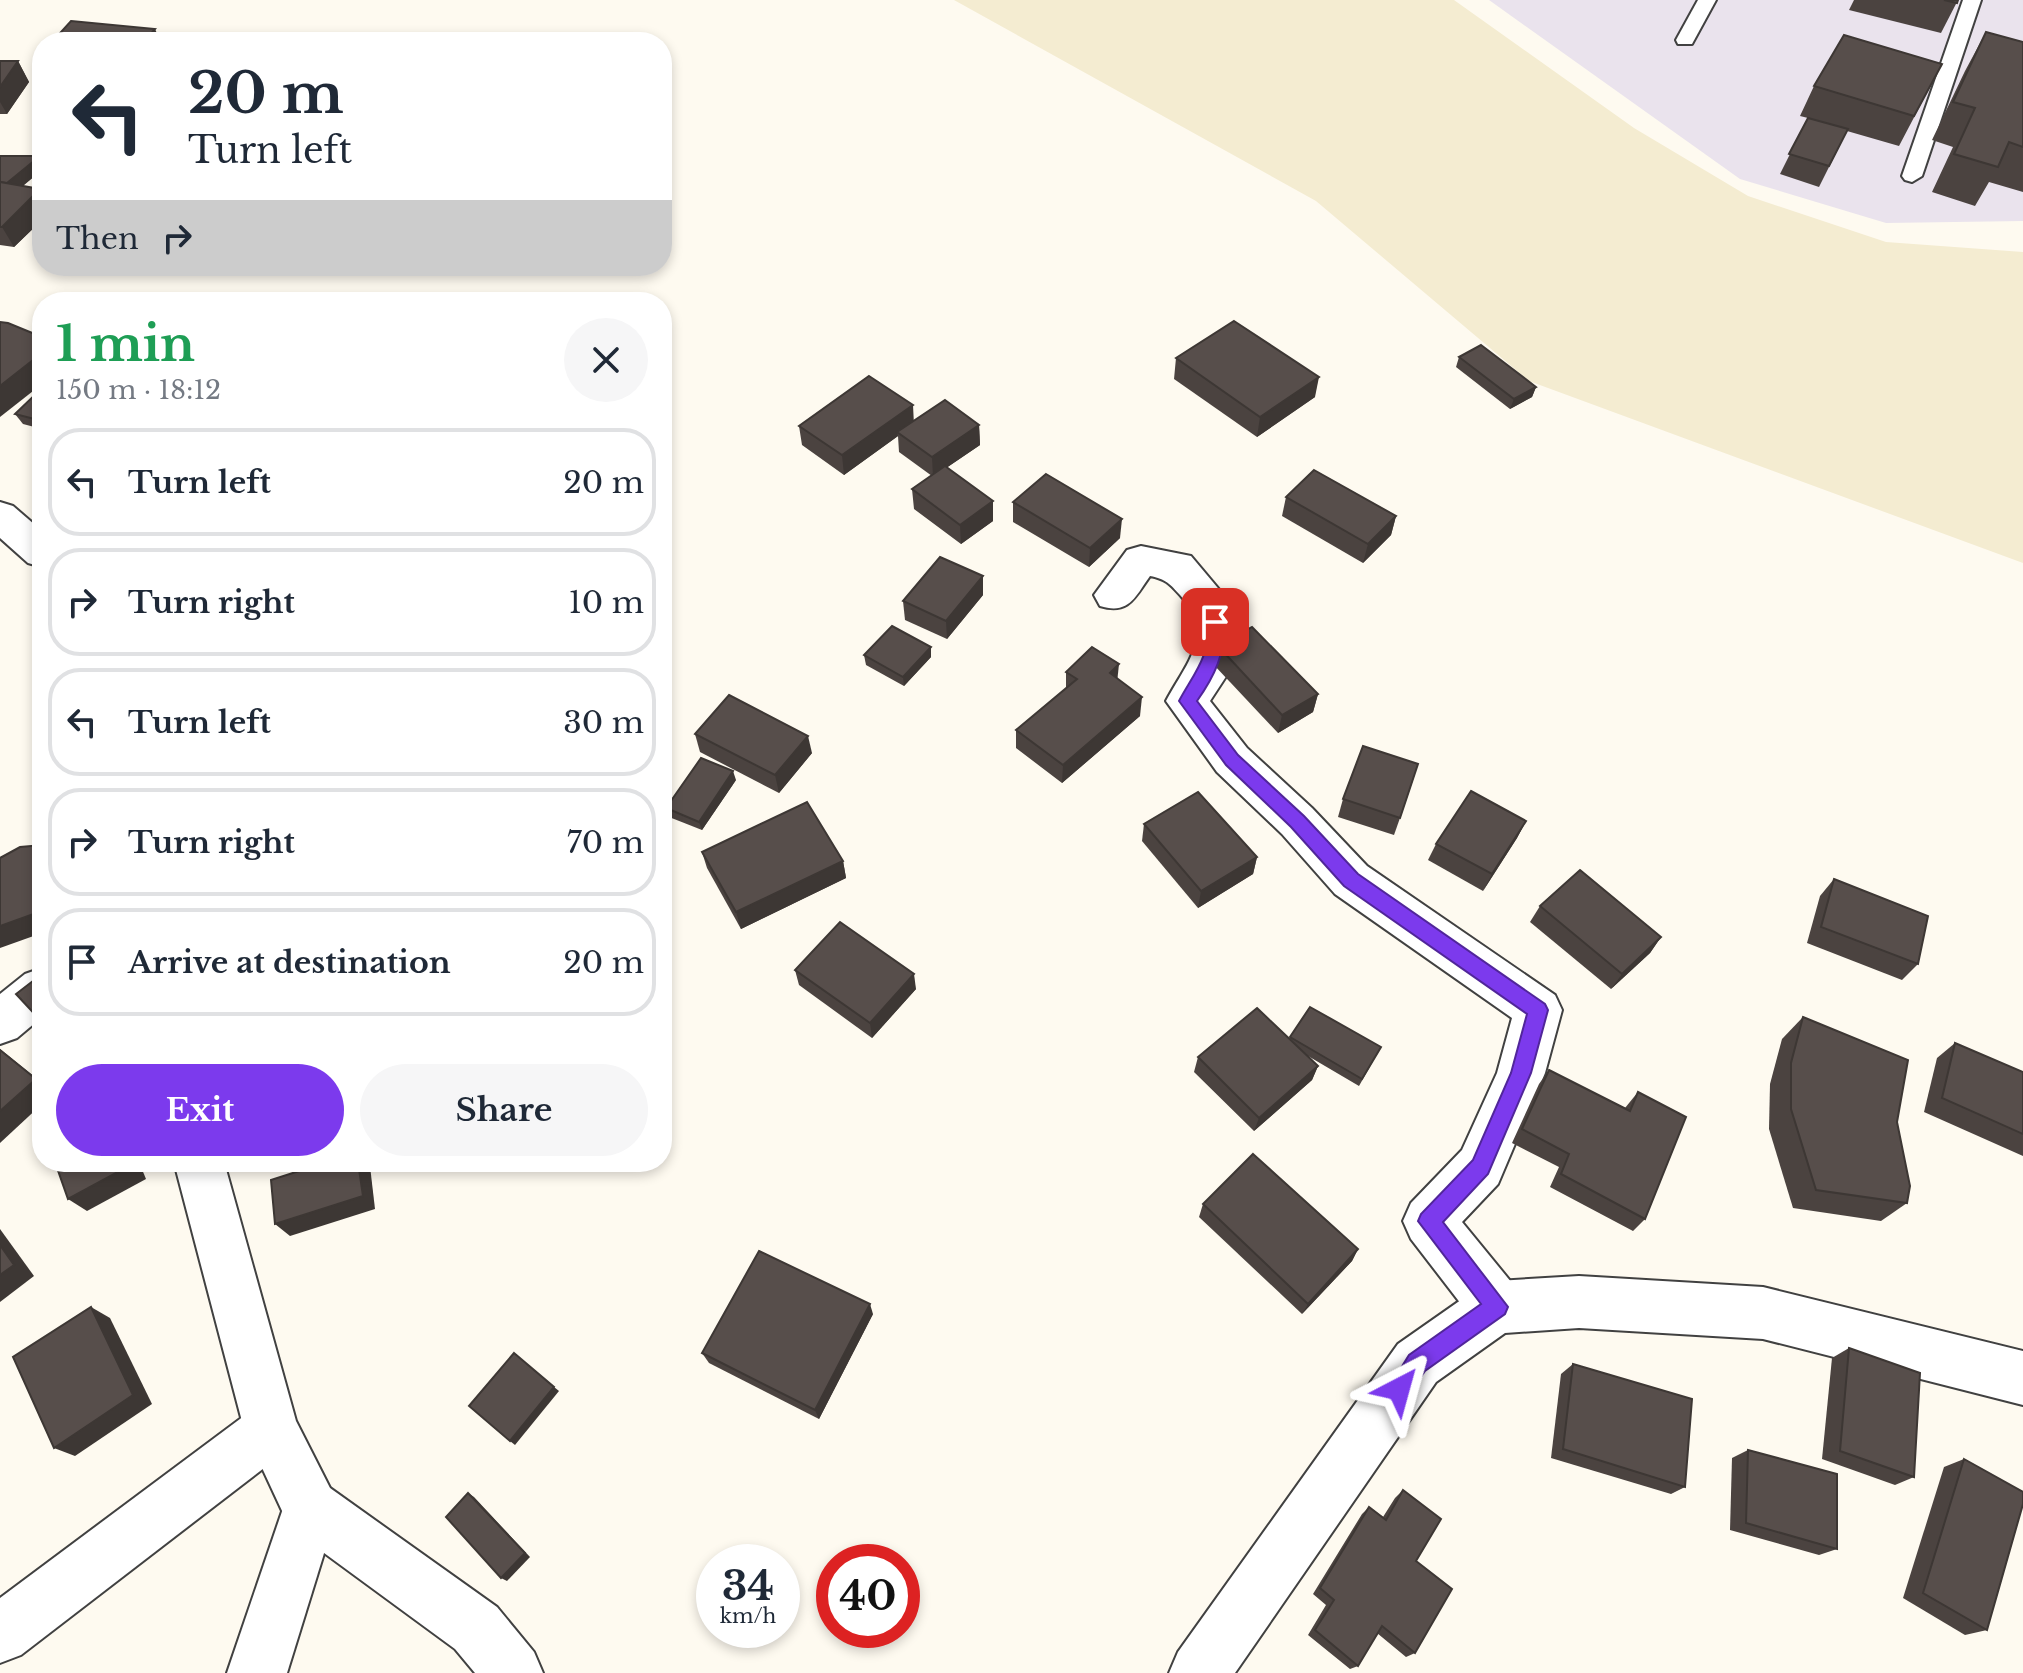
<!DOCTYPE html>
<html lang="en">
<head>
<meta charset="utf-8">
<style>
  body { margin:0; font-family:"Libre Baskerville",serif; background:#f6f6f7; color:#1f2937; height:100vh; display:flex; flex-direction:column; font-size:30px; white-space:nowrap }
  * { box-sizing:border-box; margin:0 }
  p { font-size:26px; color:#747a83 }
  .icon { flex:none; width:44px; height:44px; fill:none; stroke:currentColor; stroke-width:2; stroke-linecap:round; stroke-linejoin:round }
  .map { position:relative; flex:1; overflow:hidden }
  .details { position:absolute; left:32px; top:292px; width:640px; height:880px; display:flex; flex-direction:column; background:#fff; border-radius:32px; box-shadow:0 4px 12px #0003 }
  .details>* { flex:none }
  .banner { position:absolute; left:32px; top:32px; width:640px; height:244px; border-radius:32px; box-shadow:0 4px 12px #0003; background:#fff; color:#1f2937; overflow:hidden }
  .speed { position:absolute; left:696px; top:1544px; display:flex; gap:16px; font-size:40px; font-weight:700; text-align:center }
  .speed>* { display:grid; place-content:center; width:104px; height:104px; border-radius:50%; background:#fff; box-shadow:0 4px 12px #0003; line-height:1 }
  .speed small { font-size:20px; font-weight:400 }
  .speed .limit { border:12px solid #d22; background:#fff; color:#111 }
  .pin { position:absolute; display:grid; place-items:center; width:68px; height:68px; color:#fff; margin:-34px; border-radius:16px; box-shadow:0 4px 12px #0006 }
  .me { position:absolute; width:88px; margin:-44px; rotate:39deg; stroke-linejoin:round; filter:drop-shadow(0 0 6px #0008) }
  .turn { display:flex; align-items:center; gap:28px; height:168px; padding:0 24px; font-size:36px }
  .turn .icon { width:104px; height:104px; stroke-width:2.5 }
  .turn b { display:block; font-size:56px; line-height:68px }
  .then { display:flex; align-items:center; height:76px; padding:0 24px; background:#0003; gap:16px; font-size:30px }
  .round { display:grid; place-items:center; flex:none; width:84px; height:84px; border-radius:42px; background:#f6f6f7 }
  .summary { display:flex; align-items:center; justify-content:space-between; height:136px; padding:0 24px }
  h1 { font-size:48px; font-weight:800; line-height:60px; color:#1e9e55 }
  .cta { display:flex; gap:16px; margin-top:auto; padding:16px 24px }
  .cta a { flex:1; height:92px; border-radius:48px; background:#7c3aed; color:#fff; font-size:32px; font-weight:800; line-height:92px; text-align:center }
  .cta a+a { background:#f6f6f7; color:#1f2937 }
  ul { padding:0; list-style:none }
  li { display:flex; align-items:center; gap:24px; height:108px; margin:0 16px 12px; padding:0 8px; border:4px solid #e0e1e3; border-radius:32px }
  li div { flex:1 }
  li b { display:block; font-size:30px }
  li em { font-style:normal }
  .map>svg:first-child { display:block }
  .industrial { fill:#eae3ed }
  .farmland { fill:#f4ecd1 }
  .lines { fill:none; stroke-linecap:round; stroke-linejoin:round }
  .service-casing { stroke:#414141; stroke-width:4 }
  .minor-casing { stroke:#414141; stroke-width:4 }
  .tertiary-casing { stroke:#414141; stroke-width:4 }
  .service { fill:#fff; fill-rule:evenodd }
  .minor { fill:#fff; fill-rule:evenodd }
  .tertiary { fill:#fff; fill-rule:evenodd }
  .wall { fill:#4b4340 }
  .shaded-wall { fill:#3d3734 }
  .building { fill:#574e4b; stroke:#3d3734; stroke-width:2 }
  .route { fill:#7c3aed; stroke:#51269a; stroke-width:2 }
</style>
</head>
<body>
<div class="map">
<svg width="2023" height="1673" viewBox="0 0 2023 1673">
  <rect width="100%" height="100%" fill="#fefaf0"/>
  <path class="industrial" d="M1489 0H2023V221L1886 223 1740 179Z"/>
  <path class="farmland" d="M954 0H1454L1634 128 1748 196 1886 242 2023 252V563L1529 381 1316 201Z"/>
  <g class="lines">
    <g class="service-casing">
      <g id="service">
        <path d="M1698 0H1716L1692 44H1678L1676 40Z"/>
        <path d="M1963 0H1981L1922 176 1912 182 1905 180 1902 176Z"/>
      </g>
    </g>
    <g class="minor-casing">
      <g id="minor">
        <path d="M1141 546 1191 556 1233 606 1237 637 1227 675 1210 701 1247 748 1312 808 1367 866 1555 995 1562 1010 1545 1073 1498 1184 1462 1222 1516 1288 1523 1307 1516 1326 1497 1333 1478 1326 1411 1239 1403 1221 1411 1203 1462 1150 1497 1073 1512 1018 1335 894 1282 834 1217 772 1166 701C1186 663 1216 635 1180 595 1170 584 1166 579 1150 576 1135 597 1129 615 1100 606L1094 595 1127 550Z"/>
        <path d="M42 968V1017L17 1038 0 1044V994L25 974Z"/>
        <path d="M271 1402 290 1410 298 1429 290 1448 21 1655 0 1663V1598L252 1410Z"/>
        <path d="M310 1480 330 1488 338 1508 287 1673H227L290 1488Z"/>
      </g>
    </g>
    <g class="tertiary-casing">
      <g id="tertiary">
        <path d="M0 502 13 506 42 531V567L28 563 0 538Z"/>
        <path d="M174 1162H224L296 1421 330 1488 497 1607 534 1652 543 1673H475L455 1649 290 1528 244 1429Z"/>
        <path d="M1579 1276 1763 1287 2023 1351V1405L1763 1339 1579 1328 1505 1333 1436 1382 1235 1673H1169L1178 1652 1398 1344 1478 1288 1497 1281Z"/>
      </g>
    </g>
    <use href="#service" class="service"/>
    <use href="#minor" class="minor"/>
    <use href="#tertiary" class="tertiary"/>
  </g>
  <g class="wall">
    <path d="M1854 0H1958L1941 33 1849 10Z"/>
    <path d="M1986 32 2023 42V192L1989 182 1975 206 1932 192 1953 147 1932 140 1965 71Z"/>
    <path d="M0 61H18L29 82 7 114H0Z"/>
    <path d="M1942 64 1899 146 1847 131 1819 187 1780 174 1808 118 1800 116 1814 86Z"/>
    <path d="M0 156H40L42 160V170L22 186 42 193V220L14 247 0 245Z"/>
    <path d="M1459 357 1536 387 1532 397 1510 409 1456 367Z"/>
    <path d="M1176 358 1315 397 1257 437 1174 379Z"/>
    <path d="M42 388V429L23 424 15 414Z"/>
    <path d="M914 421 979 425 980 445 946 468 993 501V521L961 544 914 509 912 489 932 476 899 452 898 436 844 475 802 445 799 426Z"/>
    <path d="M1286 497 1396 516 1391 535 1363 563 1282 516Z"/>
    <path d="M1013 502 1120 538 1089 567 1013 522Z"/>
    <path d="M983 595 947 639 905 620 903 601Z"/>
    <path d="M1218 646 1318 694 1313 712 1278 733 1214 665Z"/>
    <path d="M931 647V657L904 686 866 665 864 655Z"/>
    <path d="M1066 672 1118 679 1140 716 1062 783 1016 748V730L1066 689Z"/>
    <path d="M695 734 812 753 779 793 700 752Z"/>
    <path d="M736 780 702 830 669 817 666 808Z"/>
    <path d="M1343 799 1400 818 1394 835 1338 817Z"/>
    <path d="M1526 821 1517 838 1483 891 1428 860 1436 844Z"/>
    <path d="M1144 824 1257 857 1253 874 1198 908 1142 841Z"/>
    <path d="M702 852 843 861 846 878 741 929 707 868Z"/>
    <path d="M1834 879 1918 964 1902 980 1807 943 1820 896Z"/>
    <path d="M1540 906 1661 937 1650 953 1611 989 1530 922Z"/>
    <path d="M795 970 916 989 872 1038 799 985Z"/>
    <path d="M1803 1017 1897 1122 1907 1203 1881 1221 1793 1208 1769 1129 1770 1084 1782 1039Z"/>
    <path d="M1290 1037 1381 1047 1359 1086 1308 1056 1318 1066 1312 1080 1254 1131 1194 1072 1198 1057 1289 1039Z"/>
    <path d="M1955 1043 2023 1072V1156L1924 1112 1937 1058Z"/>
    <path d="M1549 1070 1625 1108 1638 1092 1645 1219 1633 1231 1550 1187 1559 1167 1512 1143 1539 1084Z"/>
    <path d="M1203 1204 1358 1249 1352 1261 1302 1314 1199 1217Z"/>
    <path d="M873 1314 819 1419 709 1363 702 1353Z"/>
    <path d="M1849 1348 1914 1477 1895 1485 1822 1459 1832 1358Z"/>
    <path d="M1573 1364 1685 1487 1671 1494 1551 1458 1561 1374Z"/>
    <path d="M1748 1450 1837 1549 1819 1555 1730 1530 1732 1458Z"/>
    <path d="M1964 1459 1987 1630 1965 1635 1903 1598 1944 1467Z"/>
    <path d="M1403 1490 1416 1561 1415 1653 1406 1657 1377 1633 1358 1666 1350 1669 1308 1635 1326 1605 1313 1594 1362 1514 1369 1507 1383 1517 1395 1498Z"/>
  </g>
  <g class="shaded-wall">
    <path d="M155 29 161 42H144Z"/>
    <path d="M664 50 668 71 662 79V53Z"/>
    <path d="M18 61 29 82 7 114 0 102V87Z"/>
    <path d="M40 156 42 160V170L11 196 4 186Z"/>
    <path d="M40 189 42 193V220L14 247 2 227Z"/>
    <path d="M42 353V384L0 417V386Z"/>
    <path d="M1319 377 1315 397 1257 437 1260 417Z"/>
    <path d="M1536 387 1532 397 1510 409 1514 399Z"/>
    <path d="M913 405 914 425 897 432 898 436 844 475 842 455Z"/>
    <path d="M979 425 980 445 933 477 932 457Z"/>
    <path d="M993 501V521L961 544 960 525Z"/>
    <path d="M1396 516 1391 535 1363 563 1368 544Z"/>
    <path d="M1122 519 1120 538 1089 567 1090 548Z"/>
    <path d="M983 576V595L947 639 946 621Z"/>
    <path d="M931 647V657L904 686 903 677Z"/>
    <path d="M1119 664 1117 683 1110 673Z"/>
    <path d="M1318 694 1313 712 1278 733 1282 715Z"/>
    <path d="M1142 697 1140 716 1062 783 1063 765Z"/>
    <path d="M808 736 812 753 779 793 775 775Z"/>
    <path d="M733 771 736 780 702 830 699 822Z"/>
    <path d="M1526 821 1517 838 1483 891 1492 874Z"/>
    <path d="M1257 857 1253 874 1198 908 1201 891Z"/>
    <path d="M843 861 846 878 741 929 736 912Z"/>
    <path d="M42 911V933L0 948V926Z"/>
    <path d="M1661 937 1650 953 1611 989 1622 974Z"/>
    <path d="M914 974 916 989 872 1038 870 1023Z"/>
    <path d="M0 1049 42 1083V1104L0 1143Z"/>
    <path d="M1318 1066 1312 1080 1254 1131 1259 1118Z"/>
    <path d="M128 1162H139L146 1179 87 1211 68 1199Z"/>
    <path d="M358 1162H366L370 1166 375 1209 290 1236 275 1224Z"/>
    <path d="M0 1229 34 1276 0 1302Z"/>
    <path d="M1358 1249 1352 1261 1302 1314 1308 1304Z"/>
    <path d="M870 1304 873 1314 819 1419 815 1410Z"/>
    <path d="M91 1307 110 1318 152 1404 75 1456 54 1448Z"/>
    <path d="M554 1387 559 1391 515 1445 510 1441Z"/>
    <path d="M468 1493 474 1497 530 1557 507 1581 501 1578Z"/>
  </g>
  <g class="building">
    <path d="M1944 0H1958L1957 3Z"/>
    <path d="M71 21 155 29 144 42H52Z"/>
    <path d="M1986 32 2023 42V147L2009 142 1998 167 1954 154 1975 108 1953 102Z"/>
    <path d="M1844 35 1942 64 1914 116 1814 86Z"/>
    <path d="M0 61H18L0 87Z"/>
    <path d="M1808 118 1848 129 1829 166 1789 154Z"/>
    <path d="M0 156H40L7 183 0 182Z"/>
    <path d="M0 182 40 189 2 227H0Z"/>
    <path d="M1234 321 1319 377 1260 417 1176 358Z"/>
    <path d="M0 322 8 323 42 337V353L0 386Z"/>
    <path d="M1481 345 1536 387 1514 399 1459 357Z"/>
    <path d="M869 376 913 405 842 455 799 426Z"/>
    <path d="M42 388V421L15 414Z"/>
    <path d="M945 400 979 425 932 457 897 432Z"/>
    <path d="M945 466 993 501 960 525 912 489Z"/>
    <path d="M1314 470 1396 516 1368 544 1286 497Z"/>
    <path d="M1046 474 1122 519 1090 548 1013 502Z"/>
    <path d="M940 557 983 576 946 621 903 601Z"/>
    <path d="M892 626 931 647 903 677 864 655Z"/>
    <path d="M1252 627 1318 694 1282 715 1218 646Z"/>
    <path d="M1092 647 1119 664 1110 673 1142 697 1063 765 1016 730 1077 679 1066 672Z"/>
    <path d="M729 695 808 736 775 775 695 734Z"/>
    <path d="M1363 746 1418 764 1400 818 1343 799Z"/>
    <path d="M701 758 733 771 699 822 666 808Z"/>
    <path d="M1471 791 1526 821 1492 874 1436 844Z"/>
    <path d="M1198 792 1257 857 1201 891 1144 824Z"/>
    <path d="M807 802 843 861 736 912 702 852Z"/>
    <path d="M42 845V911L0 926V858L20 847Z"/>
    <path d="M1580 870 1661 937 1622 974 1540 906Z"/>
    <path d="M1834 879 1928 916 1918 964 1821 927Z"/>
    <path d="M840 922 914 974 870 1023 795 970Z"/>
    <path d="M42 974V1022L16 994Z"/>
    <path d="M1310 1007 1381 1047 1362 1079 1290 1037Z"/>
    <path d="M1257 1008 1318 1066 1259 1118 1198 1057Z"/>
    <path d="M1803 1017 1908 1060 1897 1122 1910 1186 1907 1203 1816 1190 1791 1109V1063Z"/>
    <path d="M1955 1043 2023 1072V1134L1942 1098Z"/>
    <path d="M0 1050 36 1079 0 1111Z"/>
    <path d="M1549 1070 1630 1111 1638 1092 1686 1117 1645 1219 1561 1174 1569 1154 1522 1129Z"/>
    <path d="M1253 1154 1358 1249 1308 1304 1203 1204Z"/>
    <path d="M55 1162H128L129 1166 68 1199Z"/>
    <path d="M327 1162H358L363 1196 275 1224 271 1180Z"/>
    <path d="M0 1245 14 1265 0 1275Z"/>
    <path d="M759 1251 870 1304 815 1410 702 1353Z"/>
    <path d="M91 1307 133 1395 54 1448 13 1357Z"/>
    <path d="M1849 1348 1920 1373 1914 1477 1840 1451Z"/>
    <path d="M514 1353 554 1387 510 1441 469 1406Z"/>
    <path d="M1573 1364 1692 1399 1685 1487 1563 1449Z"/>
    <path d="M1748 1450 1837 1474V1549L1746 1523Z"/>
    <path d="M1964 1459 2023 1492V1504L1987 1630 1923 1593Z"/>
    <path d="M1403 1490 1441 1519 1416 1561 1452 1589 1415 1653 1382 1626 1358 1666 1315 1630 1334 1600 1320 1588 1369 1507 1386 1520Z"/>
    <path d="M468 1493 525 1553 501 1578 446 1517Z"/>
  </g>
  <path class="route" d="M1215 615 1223 622C1227 651 1214 677 1197 701L1238 755 1304 816 1358 874 1545 1004 1548 1010 1531 1073 1488 1174 1443 1222 1508 1307 1505 1314 1425 1371 1407 1397 1399 1400 1391 1397 1388 1389 1409 1355 1481 1304 1418 1221 1421 1214 1473 1160 1511 1073 1527 1014 1344 886 1291 827 1226 765 1179 701C1194 673 1211 656 1207 622Z"/>
</svg>
<div class="speed"><div>34<small>km/h</small></div><div class="limit">40</div></div>
<div class="pin" style="left:1215px;top:622px;background:#d93025"><svg class="icon" aria-label="arrive" viewBox="0 0 24 24"><path d="M6 21V4h12l-3 4 3 4H6"/></svg></div>
<svg class="me" style="left:1399px;top:1389px" viewBox="-20 -20 40 40"><path d="M0-17L14 15 0 8-14 15z" fill="#7c3aed" stroke="#fff" stroke-width="4"/></svg>
<div class="banner">
<div class="turn"><svg class="icon" aria-label="left" viewBox="0 0 24 24"><path d="M17 20v-9H6M10 6l-5 5 5 5"/></svg><div><b>20 m</b>Turn left</div></div>
<div class="then">Then<svg class="icon" aria-label="right" viewBox="0 0 24 24"><path d="M7 20v-9h11M14 6l5 5-5 5"/></svg></div>
</div>
<section class="details">
<div class="summary"><div><h1>1 min</h1><p>150 m · 18:12</p></div><a class="round"><svg class="icon" aria-label="close" viewBox="0 0 24 24"><path d="M6 6l12 12M18 6L6 18"/></svg></a></div>
<ul>
<li><svg class="icon" aria-label="left" viewBox="0 0 24 24"><path d="M17 20v-9H6M10 6l-5 5 5 5"/></svg><div><b>Turn left</b></div><em>20 m</em></li>
<li><svg class="icon" aria-label="right" viewBox="0 0 24 24"><path d="M7 20v-9h11M14 6l5 5-5 5"/></svg><div><b>Turn right</b></div><em>10 m</em></li>
<li><svg class="icon" aria-label="left" viewBox="0 0 24 24"><path d="M17 20v-9H6M10 6l-5 5 5 5"/></svg><div><b>Turn left</b></div><em>30 m</em></li>
<li><svg class="icon" aria-label="right" viewBox="0 0 24 24"><path d="M7 20v-9h11M14 6l5 5-5 5"/></svg><div><b>Turn right</b></div><em>70 m</em></li>
<li><svg class="icon" aria-label="arrive" viewBox="0 0 24 24"><path d="M6 21V4h12l-3 4 3 4H6"/></svg><div><b>Arrive at destination</b></div><em>20 m</em></li>
</ul>
<div class="cta"><a>Exit</a><a>Share</a></div>
</section>
</div>
</body>
</html>
